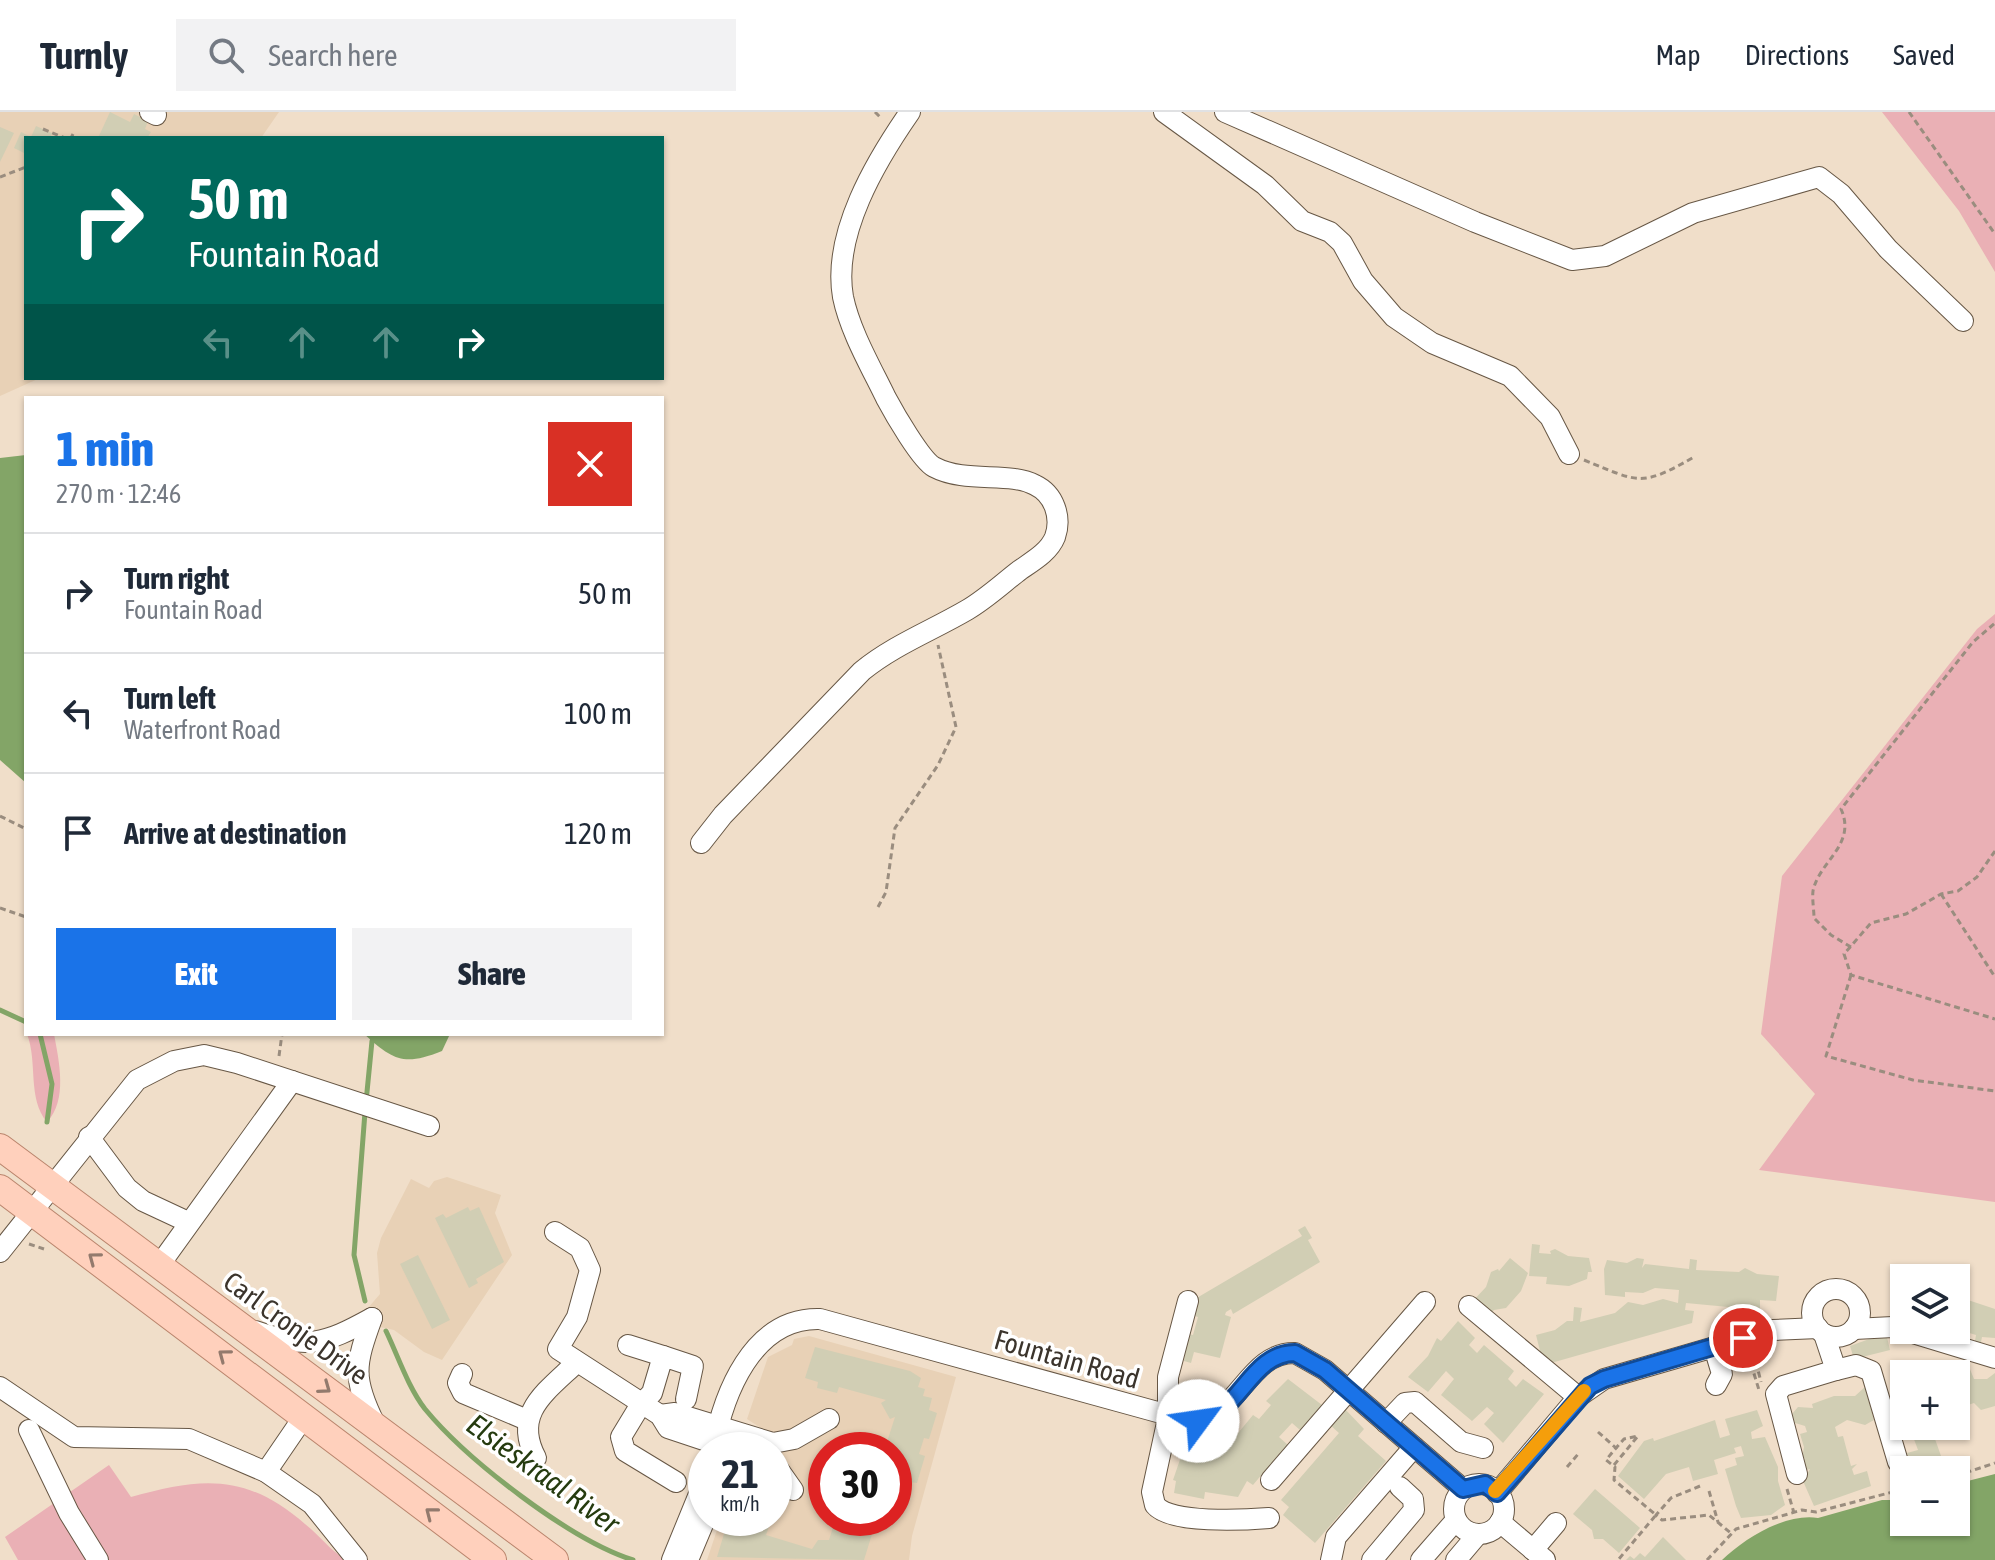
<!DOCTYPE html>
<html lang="en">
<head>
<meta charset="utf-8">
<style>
  body { margin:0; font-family:"Asap Condensed",sans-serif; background:#f2f2f3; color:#1f2937; height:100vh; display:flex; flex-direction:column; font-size:30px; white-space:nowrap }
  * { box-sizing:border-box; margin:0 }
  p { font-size:26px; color:#747a83 }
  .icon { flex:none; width:44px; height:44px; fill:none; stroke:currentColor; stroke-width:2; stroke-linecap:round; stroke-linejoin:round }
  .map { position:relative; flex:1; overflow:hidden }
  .side { position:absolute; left:24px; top:284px; width:640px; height:640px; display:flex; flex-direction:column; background:#fff; border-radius:0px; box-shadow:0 2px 6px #0004 }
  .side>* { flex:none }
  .guide { position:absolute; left:24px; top:24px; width:640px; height:244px; border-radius:0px; box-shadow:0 2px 6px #0004; background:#00695c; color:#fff; overflow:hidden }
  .fabs { position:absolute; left:1890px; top:1152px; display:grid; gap:16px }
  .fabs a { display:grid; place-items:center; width:80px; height:80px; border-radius:0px; background:#fff; box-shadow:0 2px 6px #0004; font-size:40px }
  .speed { position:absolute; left:688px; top:1320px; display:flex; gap:16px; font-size:40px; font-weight:700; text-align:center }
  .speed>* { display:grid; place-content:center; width:104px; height:104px; border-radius:50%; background:#fff; box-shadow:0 2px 6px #0004; line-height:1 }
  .speed small { font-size:20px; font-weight:400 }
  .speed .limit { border:12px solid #d22; background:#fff; color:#111 }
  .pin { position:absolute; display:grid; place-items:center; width:68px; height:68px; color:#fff; margin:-34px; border:4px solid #fff; border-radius:50%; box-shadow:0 2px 8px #0007 }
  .me { position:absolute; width:88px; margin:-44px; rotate:59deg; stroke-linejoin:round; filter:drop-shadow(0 0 6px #0008) }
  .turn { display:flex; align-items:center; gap:28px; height:168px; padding:0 32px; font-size:36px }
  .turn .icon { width:104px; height:104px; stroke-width:2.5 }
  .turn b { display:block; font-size:56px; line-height:68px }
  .lanes { display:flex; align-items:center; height:76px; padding:0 32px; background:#0003; justify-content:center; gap:40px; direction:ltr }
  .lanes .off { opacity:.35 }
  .round { display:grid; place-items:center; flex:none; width:84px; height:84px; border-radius:0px; background:#f2f2f3 }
  .headline { display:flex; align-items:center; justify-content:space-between; height:136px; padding:0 32px }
  h1 { font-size:48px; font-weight:800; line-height:60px; color:#1a73e8 }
  .button { display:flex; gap:16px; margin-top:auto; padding:16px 32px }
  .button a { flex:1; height:92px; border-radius:0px; background:#1a73e8; color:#fff; font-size:32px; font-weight:800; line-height:92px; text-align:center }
  .button a+a { background:#f2f2f3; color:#1f2937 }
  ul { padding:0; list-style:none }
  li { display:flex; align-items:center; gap:24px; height:120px; padding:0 32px; border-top:2px solid #e0e1e3 }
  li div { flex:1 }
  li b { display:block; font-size:30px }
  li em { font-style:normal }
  header { display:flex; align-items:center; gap:48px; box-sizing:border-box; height:112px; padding:0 40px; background:#fff; border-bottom:2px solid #e0e1e3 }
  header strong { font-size:38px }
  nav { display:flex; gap:44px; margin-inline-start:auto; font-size:28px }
  .search { width:560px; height:72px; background:#f2f2f3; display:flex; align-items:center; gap:20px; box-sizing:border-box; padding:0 28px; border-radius:0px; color:#747a83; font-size:30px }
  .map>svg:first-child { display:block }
  .built { fill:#e8d1b6; fill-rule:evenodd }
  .green { fill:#eab0b5 }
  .water { fill:#83a567 }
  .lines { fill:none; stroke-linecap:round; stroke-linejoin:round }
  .stream { stroke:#83a567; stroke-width:5 }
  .building { fill:#d1ceb4 }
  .minor-casing { stroke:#675745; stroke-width:22 }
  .major-casing { stroke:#ba856d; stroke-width:28 }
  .path { stroke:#9a8d7f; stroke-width:3; stroke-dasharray:6 4; stroke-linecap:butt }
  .minor { stroke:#fff; stroke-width:20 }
  .major { stroke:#ffd0bc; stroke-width:26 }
  .oneway { stroke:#937a6d }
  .route-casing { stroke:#114b97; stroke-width:20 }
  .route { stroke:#1a73e8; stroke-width:14 }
  .slow { stroke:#f59e0b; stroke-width:14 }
  .labels { text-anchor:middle; stroke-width:7; stroke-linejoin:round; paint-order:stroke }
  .street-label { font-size:28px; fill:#3b342c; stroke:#fff }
  .water-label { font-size:30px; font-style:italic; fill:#253b0f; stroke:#fff }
</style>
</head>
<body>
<header>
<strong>Turnly</strong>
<div class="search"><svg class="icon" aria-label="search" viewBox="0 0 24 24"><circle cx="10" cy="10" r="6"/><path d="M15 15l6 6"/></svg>Search here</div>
<nav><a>Map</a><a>Directions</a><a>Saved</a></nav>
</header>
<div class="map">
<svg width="1995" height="1448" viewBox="0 0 1995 1448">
  <rect width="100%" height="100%" fill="#f0dec9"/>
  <g class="built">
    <path d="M0 0H279L261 26H26V266H40L0 284Z"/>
    <path d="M447 1065 501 1083 495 1101 512 1143 442 1248 424 1240 394 1218 380 1215 368 1196 380 1182 377 1141 381 1126 411 1067 429 1076 434 1069Z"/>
    <path d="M809 1224 956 1265 912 1424 909 1448H707L721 1406H774V1338H756L764 1318 747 1307 768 1245 792 1233 794 1227ZM826 1338H894V1406H826Z"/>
  </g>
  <g class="green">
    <path d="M1882 0H1995V160L1959 99Z"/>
    <path d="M1995 502V1090L1759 1058 1815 982 1761 922 1782 764 1977 517Z"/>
    <path d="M27 922H54C59 949 68 988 47 1010 27 986 38 951 27 922Z"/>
    <path d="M109 1353 131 1385C202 1365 246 1361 305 1412 320 1424 330 1438 346 1448H18L5 1425Z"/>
  </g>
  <g class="water">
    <path d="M26 343V671L0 648V346Z"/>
    <path d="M364 922H450L442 939C404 954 394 949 364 922Z"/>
    <path d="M1995 1362V1448H1722C1745 1426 1785 1401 1818 1406L1882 1388H1904V1410H1956V1372Z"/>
  </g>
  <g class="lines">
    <g class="stream">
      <path d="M0 898 26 910"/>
      <path d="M40 922 52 972 47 1010"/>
      <path d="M366 990 372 929"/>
      <path d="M365 1000 354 1143 365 1189"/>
      <path d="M386 1219C398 1244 408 1275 425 1297 467 1348 570 1428 633 1448"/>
    </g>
  </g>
  <g class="building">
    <path d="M110 0 130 10 134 2 148 9 145 17 151 20 147 26H98Z"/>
    <path d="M36 14 52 21 50 26H26V42L14 36 21 20 31 25Z"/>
    <path d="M0 15 14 21 0 50Z"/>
    <path d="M468 1095 470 1099 479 1095 504 1150 476 1167 478 1171 469 1176 435 1106 443 1102 446 1106Z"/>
    <path d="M1305 1114 1312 1126 1308 1128 1320 1150 1233 1202 1231 1197 1226 1200 1225 1203 1231 1205 1220 1246 1194 1240 1191 1251 1184 1249 1188 1222 1193 1223 1198 1205 1191 1203 1195 1187 1302 1124 1298 1118Z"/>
    <path d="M1532 1132 1540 1133 1539 1141 1551 1142 1550 1139 1555 1137 1568 1144 1589 1146 1592 1160H1588L1587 1167 1569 1174 1546 1172 1547 1165 1529 1164Z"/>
    <path d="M418 1143 450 1208 432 1217 400 1152Z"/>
    <path d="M1510 1146 1528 1161 1521 1179 1506 1196 1494 1198 1488 1204 1472 1190 1486 1175 1491 1160 1498 1157 1499 1159Z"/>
    <path d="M1637 1146 1644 1147 1642 1156 1645 1152 1689 1157 1690 1147 1697 1148 1696 1158 1739 1160 1745 1156 1757 1162 1779 1164 1776 1189 1760 1188V1198L1686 1191 1685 1198 1694 1199 1692 1211 1551 1251 1542 1247 1536 1223 1555 1218 1567 1209H1573L1574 1195 1582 1196 1580 1210 1615 1201 1628 1190 1643 1193 1663 1187 1678 1191 1679 1178 1655 1176 1643 1181 1625 1180V1185L1605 1183 1604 1157 1607 1148 1627 1151Z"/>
    <path d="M1956 1184 1995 1197V1226L1982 1225 1980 1235 1974 1234 1976 1223 1956 1217Z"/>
    <path d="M1458 1209 1475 1226 1469 1233 1477 1241 1484 1233 1514 1259 1508 1267 1516 1275 1523 1267 1544 1282 1503 1331 1484 1312 1494 1301 1487 1295 1472 1309 1441 1283 1454 1267 1446 1259 1428 1280 1408 1265 1428 1244 1437 1226 1441 1229Z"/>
    <path d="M1886 1221 1890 1238 1854 1247 1850 1234Z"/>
    <path d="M815 1235 910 1259 921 1266 918 1275 925 1277 923 1284 932 1286 929 1298 937 1301 929 1327 924 1326 919 1342 925 1344 917 1371 894 1368V1338H878L880 1331 886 1333 895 1305 890 1307 881 1291 886 1288 839 1275 837 1281 817 1276 818 1270 805 1266Z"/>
    <path d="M1967 1250 1974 1267H1987L1995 1261V1294L1981 1298 1974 1291 1956 1297V1265L1965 1262 1961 1251Z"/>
    <path d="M1288 1267 1322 1293 1300 1318 1292 1311 1279 1325 1288 1333 1267 1364 1263 1361 1253 1373 1247 1369 1238 1385 1205 1380 1204 1387 1174 1381 1176 1369 1173 1368 1184 1336 1219 1344 1253 1303 1259 1307 1271 1293 1266 1289Z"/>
    <path d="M1865 1275 1874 1308 1865 1313 1847 1308 1835 1315 1838 1325 1843 1324 1851 1354 1857 1352 1852 1357 1854 1363 1867 1359 1871 1374 1814 1394 1803 1369 1810 1357 1803 1359 1799 1348 1806 1347 1802 1346 1804 1335 1800 1322 1807 1320 1805 1314 1795 1311 1792 1302 1798 1295 1813 1296 1812 1292 1834 1284H1855Z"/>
    <path d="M1344 1296 1364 1317 1358 1324 1386 1349 1315 1431 1283 1403 1289 1395 1281 1388 1339 1321 1329 1312Z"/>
    <path d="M1757 1298 1763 1314 1751 1320 1752 1327 1765 1325 1778 1355V1369L1785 1393 1771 1403 1741 1406 1736 1394 1725 1357 1737 1353 1735 1346 1744 1344 1741 1334 1734 1336 1736 1341 1714 1348 1718 1362 1693 1369 1689 1355 1666 1362 1644 1387 1618 1364 1644 1329 1653 1326 1654 1329 1715 1308 1720 1326 1730 1323 1725 1307Z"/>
    <path d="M1909 1314H1942L1941 1325 1935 1327 1946 1358H1912L1907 1341 1918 1338Z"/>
    <path d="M1595 1377 1640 1416 1619 1441 1603 1427H1594L1592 1418 1573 1402Z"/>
    <path d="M742 1406 770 1412 766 1423 812 1437 818 1428H829L836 1406H877L864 1448 717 1445 727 1412 739 1416Z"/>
    <path d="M1663 1425 1686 1448H1626L1630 1444 1634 1447 1640 1441 1645 1445Z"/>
  </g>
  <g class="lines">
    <g class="minor-casing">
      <g id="minor">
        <path d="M150 0 156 3"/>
        <path d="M1164 0 1265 73 1302 109 1330 120 1342 131 1363 169 1394 205 1432 231 1510 264 1550 305 1569 342"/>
        <path d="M1225 0 1475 110 1572 148 1605 144 1693 101 1819 65 1841 82 1888 137 1963 209"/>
        <path d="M701 731 723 703 862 559C894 533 931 519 967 498 986 487 1003 471 1020 458 1033 449 1049 440 1055 425 1062 405 1054 382 1035 373 1009 359 966 372 934 355 921 348 894 301 886 286 871 255 850 219 843 185 832 122 876 49 910 0"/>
        <path d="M89 1025 127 1076 143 1089 188 1110"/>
        <path d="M555 1120 580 1136 590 1158 577 1205 558 1237 660 1303 668 1316 734 1338"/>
        <path d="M0 1140 137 968 174 949 204 943 237 951 429 1014"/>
        <path d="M158 1155 292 969"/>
        <circle cx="1836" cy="1201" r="24"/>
        <path d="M1188 1189 1168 1265V1306L1152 1380 1155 1393C1170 1412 1244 1408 1269 1406"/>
        <path d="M1469 1194 1578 1285"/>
        <path d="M372 1206C355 1253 352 1266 375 1312"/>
        <path d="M1854 1217 1893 1215 1995 1246"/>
        <path d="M255 1219C308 1237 323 1233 372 1206"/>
        <path d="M628 1233 663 1244"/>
        <path d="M1714 1235 1722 1262 1716 1273"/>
        <path d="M1836 1258 1856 1253 1871 1259 1898 1350"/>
        <path d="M462 1262 458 1271 463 1281 527 1308"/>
        <path d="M0 1275 74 1325 189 1327 266 1360 312 1392 357 1448"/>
        <path d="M660 1303 675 1301 773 1331 794 1327 829 1307"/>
        <path d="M1386 1311 1405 1291 1415 1290 1461 1330 1483 1336"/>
        <path d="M29 1318 69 1401 98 1448"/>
        <path d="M713 1338C723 1283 752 1205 820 1207L1190 1309C1238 1308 1247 1240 1295 1241L1325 1258 1463 1377"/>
        <path d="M536 1346C512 1301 546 1280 577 1250"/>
        <path d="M774 1351 793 1378"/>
        <path d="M266 1360 305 1303"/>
        <path d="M1797 1362 1776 1282 1783 1274 1836 1258 1824 1222"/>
        <path d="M1271 1368 1425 1190"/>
        <path d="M676 1370 625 1339 621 1325 641 1292 652 1281 663 1244 693 1254 686 1287"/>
        <circle cx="1479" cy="1397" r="25"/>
        <path d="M1497 1381 1578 1285 1604 1267 1773 1218 1818 1216"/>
        <path d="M1500 1410 1545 1448"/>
        <path d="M1533 1438 1556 1411"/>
        <path d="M672 1448 706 1365"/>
        <path d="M688 1448 706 1405"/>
        <path d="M1331 1448 1336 1425 1414 1335"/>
        <path d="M1372 1448 1414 1398 1413 1387 1400 1375"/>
        <path d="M1421 1448 1456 1408"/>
        <path d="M1456 1448 1478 1422"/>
      </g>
    </g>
    <g class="major-casing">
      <g id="major">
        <path d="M0 1035 555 1448"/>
        <path d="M0 1076 493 1448"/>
      </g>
    </g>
    <g class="path">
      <path d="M875 0 882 7"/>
      <path d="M1909 0 1995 122"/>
      <path d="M43 17 65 26"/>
      <path d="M71 26 73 22"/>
      <path d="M0 65 26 55"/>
      <path d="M1584 348C1639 370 1640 376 1694 345"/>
      <path d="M0 704 26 717"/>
      <path d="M1995 739 1977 765 1958 779 1941 782 1906 802 1871 811 1844 842 1851 863 1995 907"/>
      <path d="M1941 782 1995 865"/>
      <path d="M878 795 886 780 895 716 938 653 956 615 938 533"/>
      <path d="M0 796 26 805"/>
      <path d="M1851 835 1831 823 1814 806C1814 798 1812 787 1813 779 1819 749 1857 733 1841 697L1973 530 1995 511"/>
      <path d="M1851 863 1826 944 1913 968 1995 979"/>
      <path d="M279 944 282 922"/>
      <path d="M29 1132 44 1137"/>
      <path d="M1756 1250 1761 1270"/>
      <path d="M1751 1252 1759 1278"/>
      <path d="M1598 1320 1616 1336 1606 1348 1615 1355 1614 1368 1656 1403 1618 1448"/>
      <path d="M1614 1353 1638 1324 1624 1327 1616 1336"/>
      <path d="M1567 1355 1579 1341"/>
      <path d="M1956 1364 1995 1351"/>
      <path d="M1700 1374 1671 1386 1656 1403 1662 1408 1709 1403 1732 1422"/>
      <path d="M1787 1377 1794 1401"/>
      <path d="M1709 1379 1718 1410"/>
      <path d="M1707 1448 1736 1417 1802 1398 1816 1400 1904 1377"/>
    </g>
    <use href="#minor" class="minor"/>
    <use href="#major" class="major"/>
  </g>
  <defs><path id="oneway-chevron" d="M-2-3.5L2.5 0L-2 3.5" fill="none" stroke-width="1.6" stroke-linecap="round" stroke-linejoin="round" transform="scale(2)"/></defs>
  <g class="oneway">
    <use href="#oneway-chevron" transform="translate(94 1146) rotate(-143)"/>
    <use href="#oneway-chevron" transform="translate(224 1243) rotate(-143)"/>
    <use href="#oneway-chevron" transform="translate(325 1276) rotate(36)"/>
    <use href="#oneway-chevron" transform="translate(431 1401) rotate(-142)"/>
  </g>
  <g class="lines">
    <g class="route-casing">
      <path id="route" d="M1198 1309C1240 1302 1250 1241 1295 1241L1325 1258 1463 1377 1485 1372 1497 1381 1590 1274 1604 1267 1743 1226"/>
    </g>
    <use href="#route" class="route"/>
    <path class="slow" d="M1495 1379 1584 1279"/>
  </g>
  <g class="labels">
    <g class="street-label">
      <text transform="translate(296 1216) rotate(36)" y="10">Carl Cronje Drive</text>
      <text transform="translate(1067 1247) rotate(16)" y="10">Fountain Road</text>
    </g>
    <g class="water-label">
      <text transform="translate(543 1362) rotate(36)" y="10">Elsieskraal River</text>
    </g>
  </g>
</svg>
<div class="fabs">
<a><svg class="icon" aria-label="layers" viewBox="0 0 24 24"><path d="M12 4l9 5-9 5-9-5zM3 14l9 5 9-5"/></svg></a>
<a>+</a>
<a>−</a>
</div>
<div class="speed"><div>21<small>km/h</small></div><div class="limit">30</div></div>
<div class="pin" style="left:1743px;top:1226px;background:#d93025"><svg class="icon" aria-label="arrive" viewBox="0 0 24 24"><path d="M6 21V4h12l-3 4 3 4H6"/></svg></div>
<svg class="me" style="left:1198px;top:1309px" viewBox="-20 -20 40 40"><circle r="19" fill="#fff"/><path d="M0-13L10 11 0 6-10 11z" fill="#1a73e8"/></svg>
<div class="guide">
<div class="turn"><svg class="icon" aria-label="right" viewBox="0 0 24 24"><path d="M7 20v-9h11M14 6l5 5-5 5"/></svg><div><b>50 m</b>Fountain Road</div></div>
<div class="lanes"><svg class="icon off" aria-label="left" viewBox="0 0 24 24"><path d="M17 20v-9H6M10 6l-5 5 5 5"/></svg><svg class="icon off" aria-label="ahead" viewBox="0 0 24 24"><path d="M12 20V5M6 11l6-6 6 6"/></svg><svg class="icon off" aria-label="ahead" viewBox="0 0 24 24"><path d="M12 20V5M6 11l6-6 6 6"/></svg><svg class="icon" aria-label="right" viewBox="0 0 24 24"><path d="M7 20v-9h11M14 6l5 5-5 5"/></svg></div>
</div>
<section class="side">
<div class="headline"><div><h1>1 min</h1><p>270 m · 12:46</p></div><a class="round" style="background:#d93025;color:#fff"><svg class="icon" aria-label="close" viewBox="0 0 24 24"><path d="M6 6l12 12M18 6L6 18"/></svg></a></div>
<ul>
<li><svg class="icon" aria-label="right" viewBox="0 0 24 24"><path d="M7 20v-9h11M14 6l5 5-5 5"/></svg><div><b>Turn right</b><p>Fountain Road</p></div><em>50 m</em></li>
<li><svg class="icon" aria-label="left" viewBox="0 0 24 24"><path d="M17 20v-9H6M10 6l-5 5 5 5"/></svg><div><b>Turn left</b><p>Waterfront Road</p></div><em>100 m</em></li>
<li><svg class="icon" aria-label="arrive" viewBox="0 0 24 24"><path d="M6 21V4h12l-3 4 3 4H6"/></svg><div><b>Arrive at destination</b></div><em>120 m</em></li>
</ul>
<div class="button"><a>Exit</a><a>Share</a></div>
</section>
</div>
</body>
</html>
